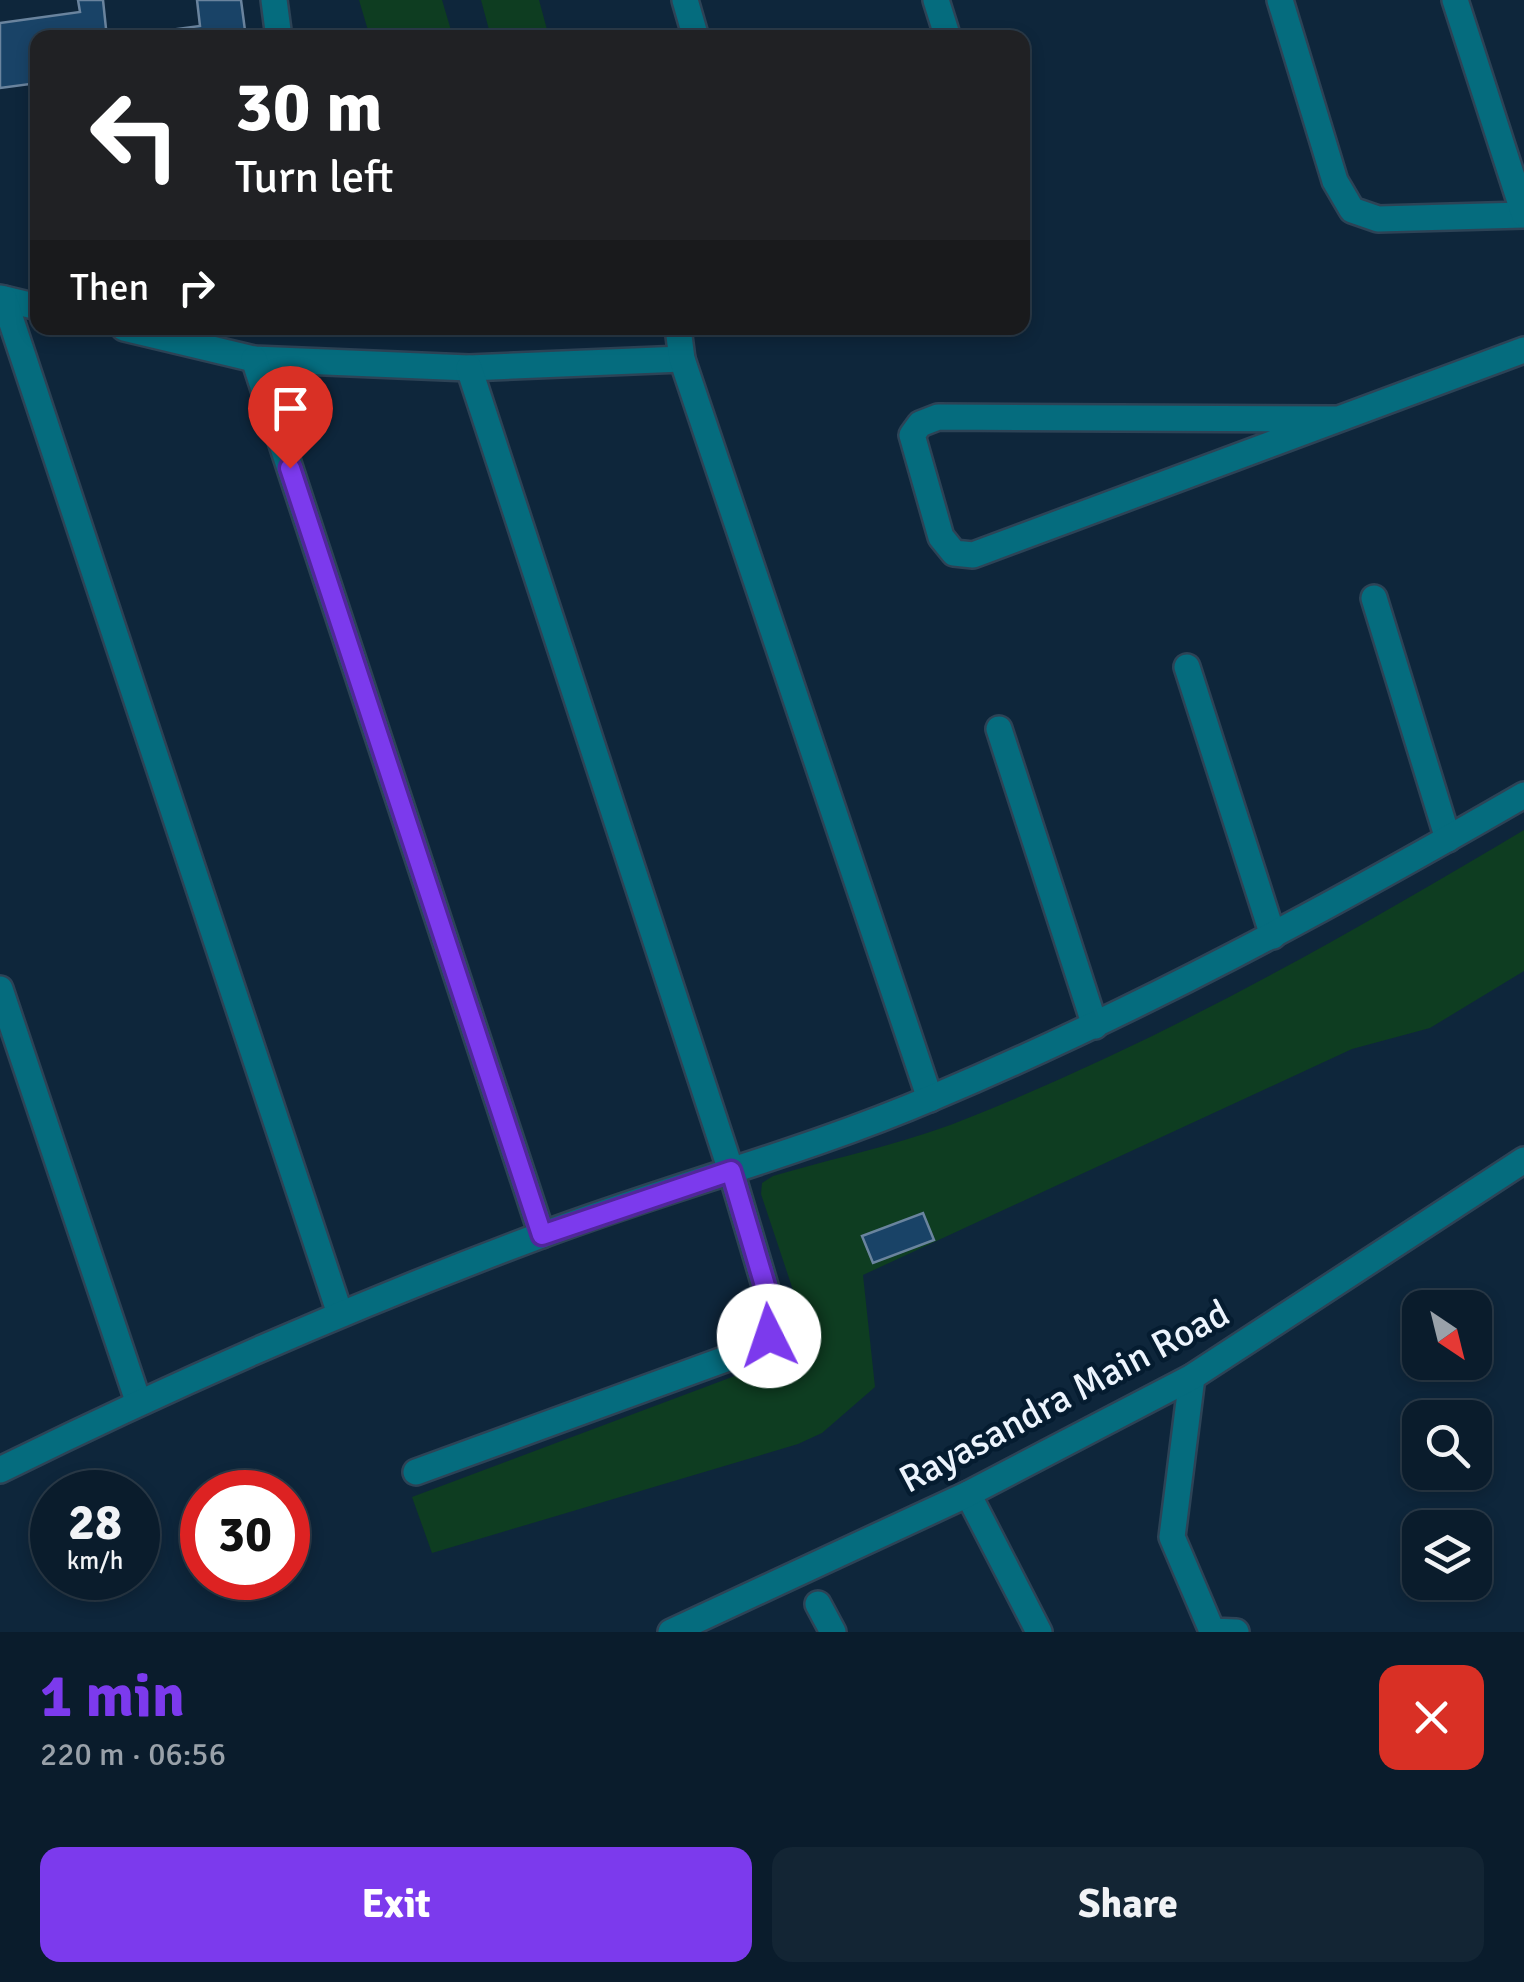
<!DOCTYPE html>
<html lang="en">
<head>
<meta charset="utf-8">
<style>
  body { margin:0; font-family:Signika,sans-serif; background:#132534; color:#f1f3f6; height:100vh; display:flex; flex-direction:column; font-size:38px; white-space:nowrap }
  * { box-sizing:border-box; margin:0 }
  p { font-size:32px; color:#99a1a9 }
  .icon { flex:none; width:55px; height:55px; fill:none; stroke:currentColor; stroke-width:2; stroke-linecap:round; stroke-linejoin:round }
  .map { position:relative; height:1632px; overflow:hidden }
  .side { display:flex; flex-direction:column; background:#0a1c2c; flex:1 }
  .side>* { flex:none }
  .top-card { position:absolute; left:30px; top:30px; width:1000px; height:305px; border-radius:20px; box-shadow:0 5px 15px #0003,0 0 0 2px #2a3a48; background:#202124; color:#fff; overflow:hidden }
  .needle { width:65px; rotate:145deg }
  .buttons { position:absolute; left:1402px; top:1290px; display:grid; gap:20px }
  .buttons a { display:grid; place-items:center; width:90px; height:90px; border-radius:20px; background:#0a1c2c; box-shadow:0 5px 15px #0003,0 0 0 2px #2a3a48; font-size:50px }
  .speed { position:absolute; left:30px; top:1470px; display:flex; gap:20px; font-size:50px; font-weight:700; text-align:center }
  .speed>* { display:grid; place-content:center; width:130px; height:130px; border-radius:50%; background:#0a1c2c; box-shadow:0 5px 15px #0003,0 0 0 2px #2a3a48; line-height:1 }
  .speed small { font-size:25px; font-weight:400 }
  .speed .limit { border:15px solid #d22; background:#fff; color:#111 }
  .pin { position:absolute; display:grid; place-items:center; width:85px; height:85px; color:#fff; margin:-102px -42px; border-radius:50% 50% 50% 0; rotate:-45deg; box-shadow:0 0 10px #0007 }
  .pin .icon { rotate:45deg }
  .me { position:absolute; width:110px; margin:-55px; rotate:356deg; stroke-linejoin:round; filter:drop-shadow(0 0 8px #0008) }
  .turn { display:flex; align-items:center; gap:35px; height:210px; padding:0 40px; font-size:45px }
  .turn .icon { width:130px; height:130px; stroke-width:2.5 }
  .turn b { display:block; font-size:70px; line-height:85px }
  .then { display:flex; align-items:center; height:95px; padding:0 40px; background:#0003; gap:20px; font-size:38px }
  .round { display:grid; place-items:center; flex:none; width:105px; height:105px; border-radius:20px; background:#132534 }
  .head { display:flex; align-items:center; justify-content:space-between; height:170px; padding:0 40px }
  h1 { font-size:60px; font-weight:700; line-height:75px; color:#7c3aed }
  .cta { display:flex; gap:20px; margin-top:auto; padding:20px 40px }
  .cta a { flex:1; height:115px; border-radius:20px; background:#7c3aed; color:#fff; font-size:40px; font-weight:700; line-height:115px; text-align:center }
  .cta a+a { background:#132534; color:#f1f3f6 }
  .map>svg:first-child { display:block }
  .green { fill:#0e3d21 }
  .building { fill:#194367; stroke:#6a849e; stroke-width:2.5 }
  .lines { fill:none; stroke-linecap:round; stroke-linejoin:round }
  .minor-casing { stroke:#2d4356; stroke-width:30 }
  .minor { stroke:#056c7e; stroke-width:25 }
  .route-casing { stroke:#51269a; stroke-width:25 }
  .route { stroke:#7c3aed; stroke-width:18 }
  .labels { text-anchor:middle; stroke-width:9; stroke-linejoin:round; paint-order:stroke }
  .street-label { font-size:38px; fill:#ecf4fd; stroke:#051c30 }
</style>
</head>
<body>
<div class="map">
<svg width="1524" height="1632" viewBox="0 0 1524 1632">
  <rect width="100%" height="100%" fill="#0e263b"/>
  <g class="green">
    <path d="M359 0H442L453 37H370Z"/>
    <path d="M481 0H539L549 37H491Z"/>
    <path d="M1524 830V971L1430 1028 1352 1049 863 1275 875 1387 822 1433 798 1444 432 1553 412 1497 812 1347 761 1194 762 1183 773 1176C834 1158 903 1144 963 1120 1160 1042 1343 938 1524 830Z"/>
  </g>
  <g class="building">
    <path d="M78 0H103L107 38H38V83L0 88V23L80 12Z"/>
    <path d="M197 0H241L246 38H110L200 26Z"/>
    <path d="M923 1213 934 1240 873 1263 862 1236Z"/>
  </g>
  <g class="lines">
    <g class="minor-casing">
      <g id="minor">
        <path d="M274 0 279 38"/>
        <path d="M685 0 696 38"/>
        <path d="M936 0 948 38"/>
        <path d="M1280 0 1335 181 1352 210 1378 219 1524 215"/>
        <path d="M1455 0 1524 214"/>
        <path d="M0 298 38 307"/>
        <path d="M4 299 340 1314"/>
        <path d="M124 328 254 359 469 368 682 359"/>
        <path d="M678 328 682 359 930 1099"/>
        <path d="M254 359 542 1235"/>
        <path d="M1337 419 938 417 920 424 912 435 941 537 954 553 973 555 1524 350"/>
        <path d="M1374 598 1448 839"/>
        <path d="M1187 667 1273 936"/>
        <path d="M999 729 1095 1026"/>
        <path d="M0 989 138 1401"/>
        <path d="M1192 1377 1172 1537 1212 1631 1236 1632"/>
        <path d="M0 1470C176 1383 355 1305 539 1236 669 1187 806 1152 934 1097 1138 1011 1332 906 1524 795"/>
        <path d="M416 1472 753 1349 769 1335 774 1316 731 1171 469 368"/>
        <path d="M968 1494 1039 1632"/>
        <path d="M818 1604 833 1632"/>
        <path d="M671 1632 968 1494 1192 1377 1524 1160"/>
      </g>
    </g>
    <use href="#minor" class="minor"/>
  </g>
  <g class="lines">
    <g class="route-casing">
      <path id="route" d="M290 468 542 1235 731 1171 774 1316 769 1336"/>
    </g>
    <use href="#route" class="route"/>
  </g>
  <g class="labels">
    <g class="street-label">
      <text transform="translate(1064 1396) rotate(-28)" y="13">Rayasandra Main Road</text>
    </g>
  </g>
</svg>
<div class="buttons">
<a><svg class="needle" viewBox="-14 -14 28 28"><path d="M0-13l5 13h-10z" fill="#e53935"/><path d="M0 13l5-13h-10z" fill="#99a1a9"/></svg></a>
<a><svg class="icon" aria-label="search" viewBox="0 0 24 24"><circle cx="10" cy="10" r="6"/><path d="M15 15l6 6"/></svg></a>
<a><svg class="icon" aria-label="layers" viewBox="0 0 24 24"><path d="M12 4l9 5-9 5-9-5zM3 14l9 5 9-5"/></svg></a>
</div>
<div class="speed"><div>28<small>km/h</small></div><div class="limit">30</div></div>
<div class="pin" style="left:290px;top:468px;background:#d93025"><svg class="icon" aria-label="arrive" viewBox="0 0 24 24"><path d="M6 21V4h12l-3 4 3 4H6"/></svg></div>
<svg class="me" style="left:769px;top:1336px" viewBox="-20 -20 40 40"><circle r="19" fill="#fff"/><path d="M0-13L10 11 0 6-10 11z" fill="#7c3aed"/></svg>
<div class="top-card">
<div class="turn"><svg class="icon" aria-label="left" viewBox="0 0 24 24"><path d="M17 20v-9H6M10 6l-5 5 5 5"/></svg><div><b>30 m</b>Turn left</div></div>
<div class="then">Then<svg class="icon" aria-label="right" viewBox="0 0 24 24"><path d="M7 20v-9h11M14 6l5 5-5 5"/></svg></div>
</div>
</div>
<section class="side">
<div class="head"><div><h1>1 min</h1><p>220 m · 06:56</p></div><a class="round" style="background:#d93025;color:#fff"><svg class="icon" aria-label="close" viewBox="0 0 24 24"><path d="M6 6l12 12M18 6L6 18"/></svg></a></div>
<div class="cta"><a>Exit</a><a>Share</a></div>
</section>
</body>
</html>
